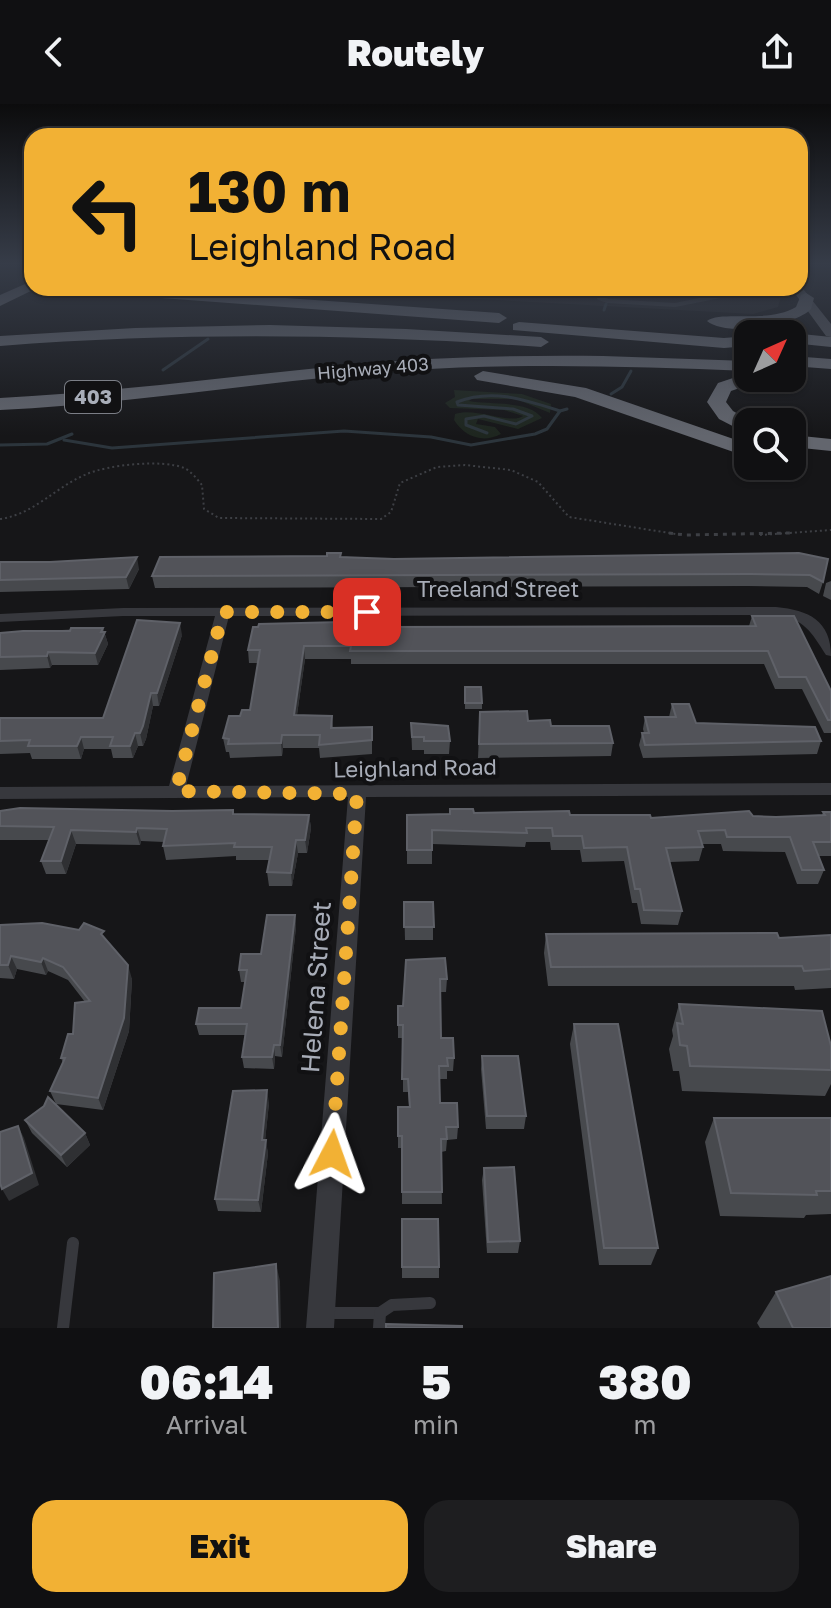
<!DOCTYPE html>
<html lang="en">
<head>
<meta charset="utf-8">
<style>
  body { margin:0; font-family:"Golos Text",sans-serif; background:#1e1e20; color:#f1f3f6; height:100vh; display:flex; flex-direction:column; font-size:30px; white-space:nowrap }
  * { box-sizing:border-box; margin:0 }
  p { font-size:26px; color:#9c9d9f }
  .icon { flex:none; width:44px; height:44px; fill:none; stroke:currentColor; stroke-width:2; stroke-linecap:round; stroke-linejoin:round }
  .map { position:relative; height:1224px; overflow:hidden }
  .side { display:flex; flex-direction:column; background:#101012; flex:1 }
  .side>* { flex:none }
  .guide { position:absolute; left:24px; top:24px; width:784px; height:168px; border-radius:24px; box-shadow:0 2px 6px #0004,0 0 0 2px #303032; background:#f2b134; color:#111; overflow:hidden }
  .needle { width:52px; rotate:45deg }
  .controls { position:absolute; left:734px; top:216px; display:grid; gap:16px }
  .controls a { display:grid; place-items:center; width:72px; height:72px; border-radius:16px; background:#101012; box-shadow:0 2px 6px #0004,0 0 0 2px #303032; font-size:40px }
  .pin { position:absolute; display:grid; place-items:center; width:68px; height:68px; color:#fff; margin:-34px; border-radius:16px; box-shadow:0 4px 12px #0006 }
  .me { position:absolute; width:88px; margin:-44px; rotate:4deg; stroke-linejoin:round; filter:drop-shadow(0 0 6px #0008) }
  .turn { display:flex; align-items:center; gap:28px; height:168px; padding:0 32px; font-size:36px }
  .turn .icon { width:104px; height:104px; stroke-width:2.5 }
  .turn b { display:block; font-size:56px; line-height:68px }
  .eta { display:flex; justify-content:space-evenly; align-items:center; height:136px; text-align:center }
  .eta b { font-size:48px; font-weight:800; line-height:56px }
  .button { display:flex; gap:16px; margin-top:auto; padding:16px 32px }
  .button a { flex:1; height:92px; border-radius:24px; background:#f2b134; color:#111; font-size:32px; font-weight:800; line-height:92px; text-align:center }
  .button a+a { background:#1e1e20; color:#f1f3f6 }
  header { display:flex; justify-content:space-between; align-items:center; height:104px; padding:0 32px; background:#101012; font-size:36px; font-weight:800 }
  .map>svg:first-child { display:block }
  .built { fill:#222225 }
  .green { fill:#1e261f }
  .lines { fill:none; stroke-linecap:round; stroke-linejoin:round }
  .stream { stroke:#2c353c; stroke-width:3 }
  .path-far1 { stroke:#3d3f44; stroke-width:2; stroke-dasharray:2 3; stroke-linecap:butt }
  .path { stroke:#3d3f44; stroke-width:3; stroke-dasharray:4 5; stroke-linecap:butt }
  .lane-far1 { stroke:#37383d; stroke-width:4 }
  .lane { stroke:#37383d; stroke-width:12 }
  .street { fill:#37383d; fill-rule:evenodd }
  .primary { fill:#53555c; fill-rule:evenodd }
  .highway { fill:#63666e; fill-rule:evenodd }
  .wall { fill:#47494d }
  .shaded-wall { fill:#2f3033 }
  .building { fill:#525359; stroke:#5f6168; stroke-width:2 }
  .route { stroke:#f2b134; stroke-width:14; stroke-dasharray:0 25.2 }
  .labels { text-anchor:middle; stroke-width:8; stroke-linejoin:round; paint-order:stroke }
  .far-street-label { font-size:18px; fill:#a8adb8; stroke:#111113 }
  .shield { fill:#111113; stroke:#7b7e86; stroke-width:2 }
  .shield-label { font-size:20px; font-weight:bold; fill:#a8adb8 }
  .street-label { font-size:22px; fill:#a8adb8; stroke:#111113 }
  .near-street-label { font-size:26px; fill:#a8adb8; stroke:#111113 }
</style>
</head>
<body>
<header><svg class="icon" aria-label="back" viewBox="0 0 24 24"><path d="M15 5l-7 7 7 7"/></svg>Routely<svg class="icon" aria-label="share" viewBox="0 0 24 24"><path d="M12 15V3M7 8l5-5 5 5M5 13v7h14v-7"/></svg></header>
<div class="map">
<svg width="831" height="1224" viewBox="0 0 831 1224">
  <rect width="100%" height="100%" fill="#161618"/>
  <path class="built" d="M371 184H782L783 186 778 203 753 210 366 189Z"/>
  <path class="green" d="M454 286 522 290 551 300 550 309 516 295H471L469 297C490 301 529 296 542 314L518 325 478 315 476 320 495 323 501 330C482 340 464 332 454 316L455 310C477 303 509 321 523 312L504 306 450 304 445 299 455 293Z"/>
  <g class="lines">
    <g class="stream">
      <path d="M273 188 284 184"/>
      <path d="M604 206 606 200"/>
      <path d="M163 266 208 235"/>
      <path d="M611 290 622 283 631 267"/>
      <path d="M487 329 466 321V315L484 312 516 320 532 312 513 305 458 301 457 298C492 284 526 296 560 307L567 305"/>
      <path d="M64 336 112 344 344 327 431 333 471 341 535 330 547 325 560 307"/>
      <path d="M0 341 47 340 72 330"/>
    </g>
    <g class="path-far1">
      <path d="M0 415C35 410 55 383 87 370 107 361 163 355 184 364 191 367 197 375 202 381L204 405 219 414 381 415 391 408 400 379 437 363 465 361 511 366 538 378 569 413 682 431"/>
      <path d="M760 431 831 426"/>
    </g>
    <path class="path" d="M669 429 685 431 791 429"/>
    <path class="lane-far1" d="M595 184 599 194 608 197 675 201 745 187 801 188"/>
    <g class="lane">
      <path d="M328 1209H380L379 1224"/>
      <path d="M380 1209 392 1201 430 1199"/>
      <path d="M63 1224 73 1139"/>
    </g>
    <path class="street" d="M776 503C809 506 831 517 831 552L826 551C812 529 804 514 776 511L229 512 186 682 831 679V691L366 693 334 1224H306L348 693 0 695V683L169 682 215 512H123L0 518V510L123 504Z"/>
    <path class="primary" d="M800 181 831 220V233L826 232 791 184H800Z"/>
    <g class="highway">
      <path d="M32 177V184H37L0 202V191Z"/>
      <path d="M73 184H142L499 209 507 214 499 219 80 188Z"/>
      <path d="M806 189 814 194 811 205C793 223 726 233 707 217 721 206 768 220 796 203L801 191Z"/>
      <path d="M519 218 724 234 748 232V242L724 244 513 226V220Z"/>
      <path d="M270 221 406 225 541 233 549 238 541 243C360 230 181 228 0 242V232L135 224Z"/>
      <path d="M792 229 831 233V243L792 239V230H788Z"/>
      <path d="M603 252 748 257V267C635 262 522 259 409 266 273 276 137 299 0 306V294C120 288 239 271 359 260 440 253 521 251 603 252Z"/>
      <path d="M792 252 831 255V265L792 262Z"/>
      <path d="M483 267 586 284 748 340V353L575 293 477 276 474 272Z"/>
      <path d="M748 269V274H760L757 278 731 287 726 298 733 307 752 318H748V330L719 315 707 298 718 279Z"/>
      <path d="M792 331 831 335V347L792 343Z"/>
    </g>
  </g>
  <g class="wall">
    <path d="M799 449 823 478 819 490 807 483 748 482 155 484 152 472 327 452 394 455Z"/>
    <path d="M0 458 139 465 129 485 0 488Z"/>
    <path d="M831 477V496L823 492 826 479Z"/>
    <path d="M752 512 831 587V629H824L802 585H775L764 560H351V555H305L297 611 332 612 333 624 372 623V650L320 654 319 644H283L282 652 230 654 229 648H226L223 634 240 612 250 606 258 559H249L248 546 342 518V522L345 523 749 522Z"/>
    <path d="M103 524 108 540 98 561H52L50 564 0 566V529Z"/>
    <path d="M182 531 159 602H153L146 635 143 642H138L133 654H113L111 645H84L81 655H32L30 649 0 650V614H103Z"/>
    <path d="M465 583 482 599V605H465Z"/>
    <path d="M672 600 696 619 821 637 817 650 643 654 639 641 642 629H644L643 625 645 613H669Z"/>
    <path d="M480 608 551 622 613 639 611 652 478 654Z"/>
    <path d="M411 619 450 637 449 650H424V646H412Z"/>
    <path d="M0 707 309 711 311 724 307 749H298L292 782H269L267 768 269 756H236V752L166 756 163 742 164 738 141 737 140 741 76 740 66 770H46L41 757 49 736H0Z"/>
    <path d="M823 708H831V752H819L824 766 818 780H797L785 748 723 747 721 740H702L703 743 699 757 670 758 682 807 678 821 641 820 637 799H632L624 757 582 758 580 746H551L550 738H526L525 743 432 740V760H407V711L474 709 651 714 753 712 776 713 822 711Z"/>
    <path d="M404 798H433V836H405Z"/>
    <path d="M295 811 296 823 282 953 275 952 274 965 244 964 242 953 245 931H199L196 920 241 904 245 878H241L239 866 261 850Z"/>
    <path d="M0 821 107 837 132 875 129 927 103 1006 56 1000 50 987 63 959 61 954 73 930 85 898 68 876 48 867 46 871 17 865 14 875 0 874Z"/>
    <path d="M546 830 779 834 831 831V884L795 886 794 882H548L544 849Z"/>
    <path d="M406 856 447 875 446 888H441V934L454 954 453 967H447V975H439L440 999 458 1023 457 1035 447 1036 446 1047 441 1048 442 1100H402V1044H398V1003H409L408 988H403V934H398V902H403Z"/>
    <path d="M679 900 831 942V980L825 992 682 987 679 967H673L669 945 673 932 672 926Z"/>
    <path d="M574 920 658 1144 651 1161H599L570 940Z"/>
    <path d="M482 952 526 1012 524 1025H486L481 965Z"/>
    <path d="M269 999 265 1036 268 1049 261 1108 218 1107 215 1095Z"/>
    <path d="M714 1014H831V1110L806 1111 804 1114 720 1112 705 1038Z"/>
    <path d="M25 1016 85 1029 90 1041 67 1063 32 1029Z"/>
    <path d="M484 1064 520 1137 518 1149H487L482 1076Z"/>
    <path d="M402 1115 439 1163V1174H402Z"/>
    <path d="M776 1188 831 1224H760L757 1219Z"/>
  </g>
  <g class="shaded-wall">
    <path d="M137 453 139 465 129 485 126 473Z"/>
    <path d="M180 519 182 531 159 602 157 589Z"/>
    <path d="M103 524 108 540 98 561 95 549Z"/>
    <path d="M304 542 305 555 295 624 294 611Z"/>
    <path d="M48 548 52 561 50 564 47 552Z"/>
    <path d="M151 589 153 602 146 635 143 642 140 629Z"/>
    <path d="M135 629 138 642 133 654 130 642Z"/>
    <path d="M282 631 283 644 282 652 281 639Z"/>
    <path d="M81 633 84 645 81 655 77 642Z"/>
    <path d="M309 711 311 724 307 749 305 736Z"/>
    <path d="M137 724 141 737 140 741 136 728Z"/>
    <path d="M71 726 76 740 66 770 61 757Z"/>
    <path d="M296 736 298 749 292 782 291 769Z"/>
    <path d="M295 811 296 823 282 953 280 941Z"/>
    <path d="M11 852 17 865 14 875 8 861Z"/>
    <path d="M43 854 48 867 46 871 41 858Z"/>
    <path d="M128 861 132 875 129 927 103 1006 98 994Z"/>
    <path d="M274 941 275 952 274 965 272 953Z"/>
    <path d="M267 986 269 999 264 1048 262 1036Z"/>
    <path d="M18 1022 24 1034 39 1081 9 1097 2 1085Z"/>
    <path d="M85 1029 90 1041 67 1063 61 1051Z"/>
    <path d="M266 1036 268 1049 261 1108 258 1096Z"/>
    <path d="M276 1160 280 1177 281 1224H278Z"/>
  </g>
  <g class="building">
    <path d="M327 449H341L340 453 394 455 799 449 828 455 823 478 810 471 751 470 152 472 160 453 327 452Z"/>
    <path d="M137 453 126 473 0 476V458H50Z"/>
    <path d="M752 512H794L831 587V616H828L806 573H779L768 547H350L351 542H304L294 611 332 612 331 624 372 623V636L319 641 320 631H282L281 639 228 640 229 635 223 634 229 612H240L242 606H250L260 546H248L253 523H258L259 520 342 518 341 521 345 523H374L756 522Z"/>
    <path d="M137 516 180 519 157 589H151L143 622 140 629H135L130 642H110L113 633H81L77 642H28L30 636 0 637V614H103Z"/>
    <path d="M71 524H103L101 528H105L95 549 48 548 47 552 0 553V529L23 527H70Z"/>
    <path d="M465 583H481L482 599H465Z"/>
    <path d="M672 600H689L696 619 815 623 821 637 645 641 642 629H649L645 613H676Z"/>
    <path d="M527 607 528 617 550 616 551 622H609L613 639 479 640 480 608Z"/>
    <path d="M411 619 448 622 450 637H424V633H412Z"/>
    <path d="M20 704 172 707 233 706V710L309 711 305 736H296L291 769 267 768 272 743H234L235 739 163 742 167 725 137 724 136 728 71 726 61 757H41L54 723 0 722V707Z"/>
    <path d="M450 705H473L474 709 569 707 570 711H650L651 714 749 707 753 712 776 713 825 711 823 708H831V738H813L824 766H802L790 733H727L725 726 698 727 703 743 666 744 682 807 644 806 640 785H635L627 743 584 744 582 732H553L552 724H526L527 729 432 726V746H407V711L450 710Z"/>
    <path d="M404 798H433L434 823H404Z"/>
    <path d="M267 811H295L280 941H274L272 953H242L247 920H196L199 904H241L247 866H239L241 850H261Z"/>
    <path d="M42 819 79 826 84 819 104 827 101 830 128 861 124 914 98 994 50 987 65 954H61L68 930H73L75 899 90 897 63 863 43 854 41 858 11 852 8 861H0V821Z"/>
    <path d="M777 829 779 834 831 831V865L804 867 802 862 551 863 546 830Z"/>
    <path d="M445 854 447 875H440L441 934H453L454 954H447L448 962H439L440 999H457L458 1023H446L447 1035H441L442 1088H402V1032H398V1003H410L408 975H402L403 921H398V902H403L406 856Z"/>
    <path d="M679 900 822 907 831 942V966L690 962 687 942 680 941 677 919 683 920Z"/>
    <path d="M574 920H618L658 1144H604Z"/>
    <path d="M482 952H518L526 1012H487Z"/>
    <path d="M267 986 262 1036H266L258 1096 215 1095 233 987Z"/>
    <path d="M48 993 85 1029 61 1051 25 1016 44 1002Z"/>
    <path d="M714 1014H831V1087H816L817 1091 731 1089Z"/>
    <path d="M18 1022 32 1069 2 1085 0 1079V1028Z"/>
    <path d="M514 1063 520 1137 488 1138 484 1064Z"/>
    <path d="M402 1115H438L439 1163H402Z"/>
    <path d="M276 1160 278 1224H213L214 1169Z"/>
    <path d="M831 1172V1224H793L776 1188Z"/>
    <path d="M386 1220 462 1222V1224H386Z"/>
  </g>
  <linearGradient id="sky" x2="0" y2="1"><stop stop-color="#0c0c0d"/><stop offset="0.48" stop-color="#363c48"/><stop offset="1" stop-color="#363c48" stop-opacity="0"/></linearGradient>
  <rect width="831" height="332" fill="url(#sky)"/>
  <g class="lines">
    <path class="route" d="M332 1050 357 690 176 687 223 508H367"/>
  </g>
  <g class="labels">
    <g class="far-street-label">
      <text transform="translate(373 265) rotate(-5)" y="6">Highway 403</text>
    </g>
    <rect class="shield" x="65" y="277" width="56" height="32" rx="6"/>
    <g class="shield-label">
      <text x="93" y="300">403</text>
    </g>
    <g class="street-label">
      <text x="498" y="493">Treeland Street</text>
      <text transform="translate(415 664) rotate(-1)" y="8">Leighland Road</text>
    </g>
    <g class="near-street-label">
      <text transform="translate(316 883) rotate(-86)" y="9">Helena Street</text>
    </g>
  </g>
</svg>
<div class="controls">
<a><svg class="needle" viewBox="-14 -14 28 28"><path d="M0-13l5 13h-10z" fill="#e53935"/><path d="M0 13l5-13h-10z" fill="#9c9d9f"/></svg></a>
<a><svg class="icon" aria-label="search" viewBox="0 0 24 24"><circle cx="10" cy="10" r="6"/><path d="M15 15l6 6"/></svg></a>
</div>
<div class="pin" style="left:367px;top:508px;background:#d93025"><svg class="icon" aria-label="arrive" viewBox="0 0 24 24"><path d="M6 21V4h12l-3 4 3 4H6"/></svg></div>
<svg class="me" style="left:332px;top:1050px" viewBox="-20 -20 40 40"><path d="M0-17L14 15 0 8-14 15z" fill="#f2b134" stroke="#fff" stroke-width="4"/></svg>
<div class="guide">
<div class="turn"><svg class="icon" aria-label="left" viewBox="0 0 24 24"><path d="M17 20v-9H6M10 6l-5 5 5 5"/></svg><div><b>130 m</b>Leighland Road</div></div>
</div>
</div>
<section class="side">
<div class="eta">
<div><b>06:14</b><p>Arrival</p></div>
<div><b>5</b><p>min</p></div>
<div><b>380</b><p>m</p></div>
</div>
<div class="button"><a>Exit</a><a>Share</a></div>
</section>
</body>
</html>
